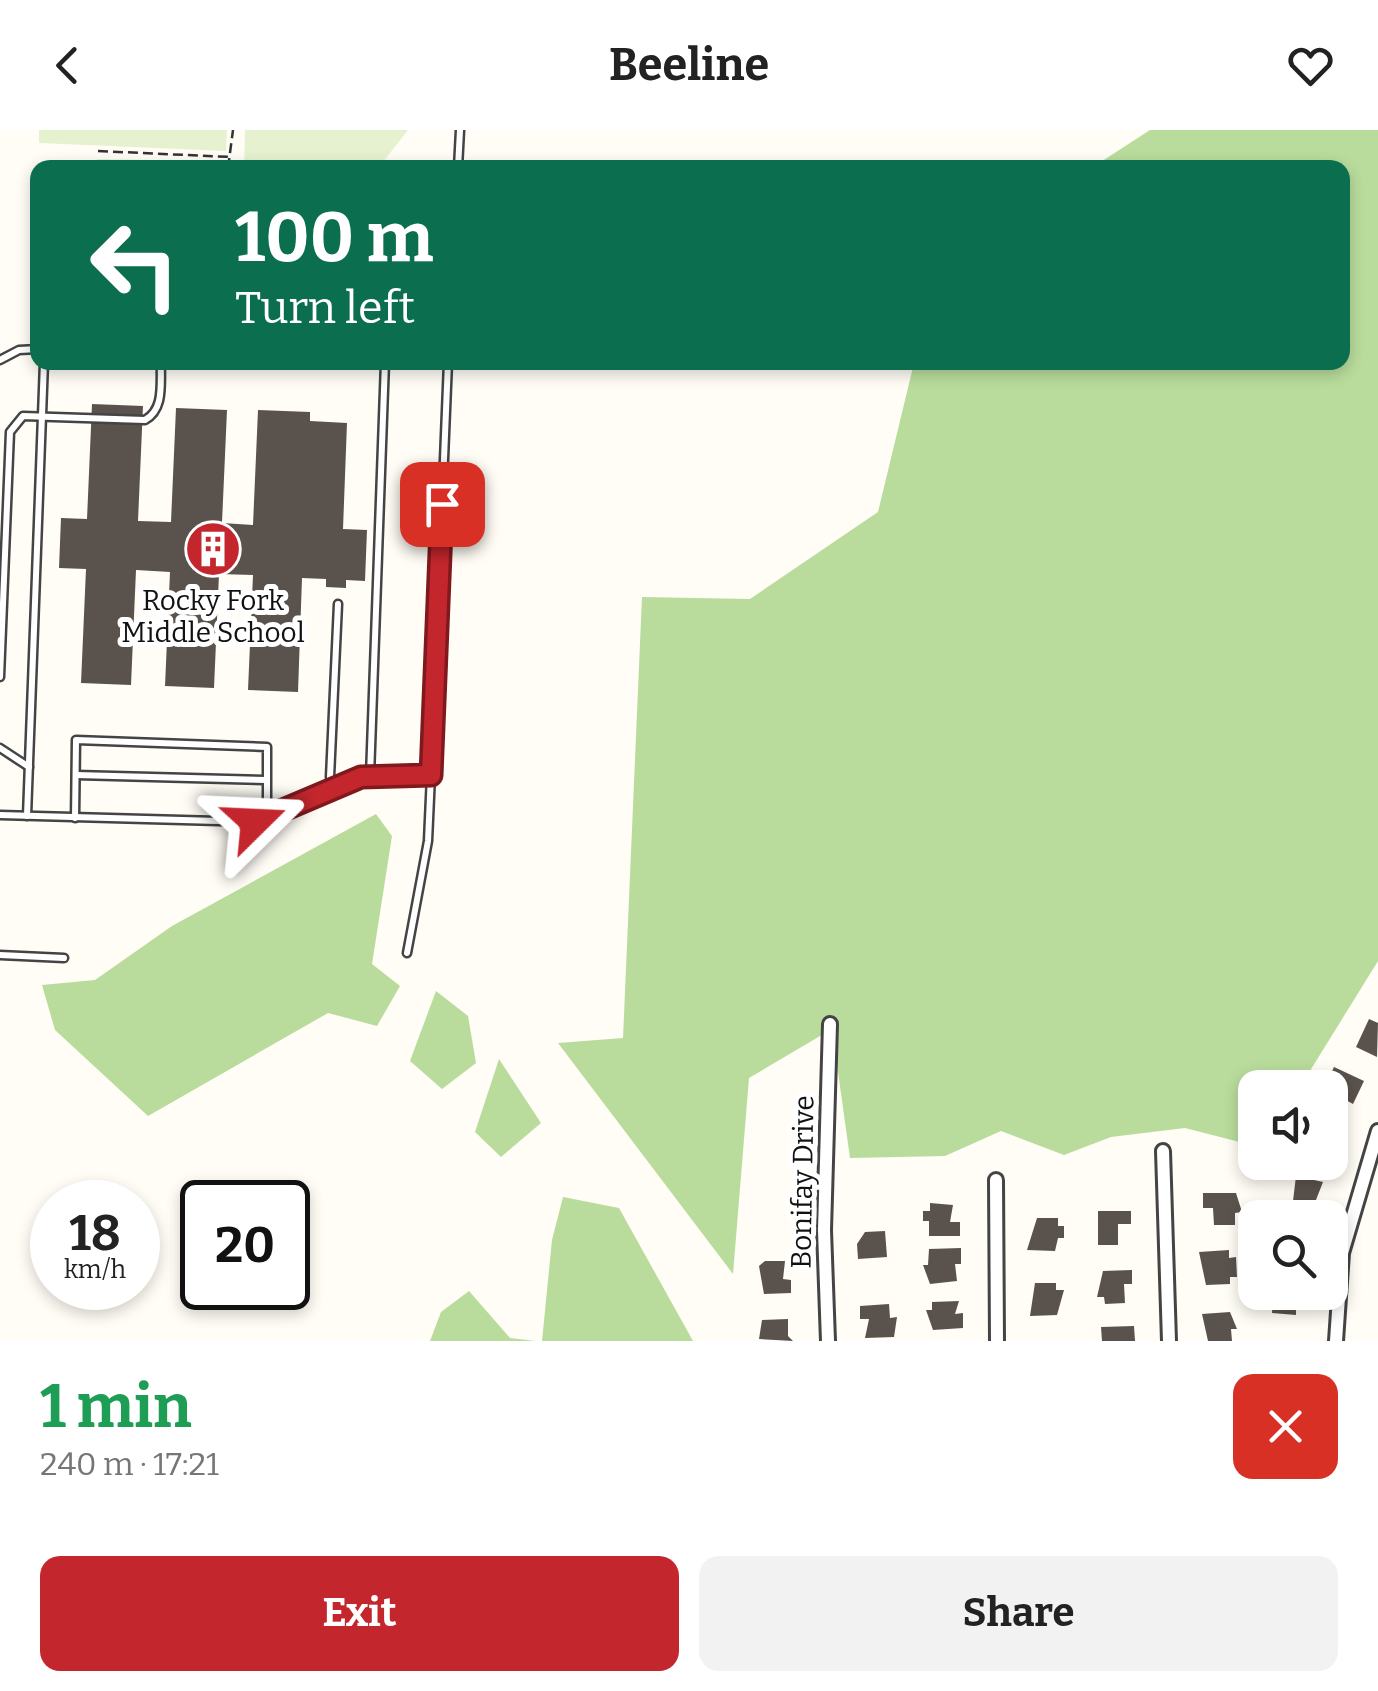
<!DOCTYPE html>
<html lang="en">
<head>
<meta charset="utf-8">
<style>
  body { margin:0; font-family:Bitter,serif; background:#f2f2f2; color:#222; height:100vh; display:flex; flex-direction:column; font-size:38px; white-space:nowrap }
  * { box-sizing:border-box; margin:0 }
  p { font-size:32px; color:#767676 }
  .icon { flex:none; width:55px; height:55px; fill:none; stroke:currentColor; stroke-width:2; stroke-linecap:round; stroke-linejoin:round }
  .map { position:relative; height:1211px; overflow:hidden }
  .drawer { display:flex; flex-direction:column; background:#fff; flex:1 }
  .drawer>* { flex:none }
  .banner { position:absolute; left:30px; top:30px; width:1320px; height:210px; border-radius:20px; box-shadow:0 5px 15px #0003; background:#0b6e4f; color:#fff; overflow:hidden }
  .tools { position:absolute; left:1238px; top:940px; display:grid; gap:20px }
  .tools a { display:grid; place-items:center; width:110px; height:110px; border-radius:20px; background:#fff; box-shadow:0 5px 15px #0003; font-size:50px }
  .speed { position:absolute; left:30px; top:1050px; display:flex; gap:20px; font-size:50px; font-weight:700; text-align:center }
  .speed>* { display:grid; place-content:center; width:130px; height:130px; border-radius:50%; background:#fff; box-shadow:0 5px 15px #0003; line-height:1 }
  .speed small { font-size:25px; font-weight:400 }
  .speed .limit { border:5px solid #111; border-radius:15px; background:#fff; color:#111 }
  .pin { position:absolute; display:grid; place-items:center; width:85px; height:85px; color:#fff; margin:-42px; border-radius:20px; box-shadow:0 5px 15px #0006 }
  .me { position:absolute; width:110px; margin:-55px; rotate:69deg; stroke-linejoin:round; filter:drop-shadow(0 0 8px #0008) }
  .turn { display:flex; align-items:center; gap:35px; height:210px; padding:0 40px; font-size:45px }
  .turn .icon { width:130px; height:130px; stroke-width:2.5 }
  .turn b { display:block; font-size:70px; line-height:85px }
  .round { display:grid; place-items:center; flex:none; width:105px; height:105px; border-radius:20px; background:#f2f2f2 }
  .overview { display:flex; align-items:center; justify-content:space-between; height:170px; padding:0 40px }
  h1 { font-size:60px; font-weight:700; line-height:75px; color:#1e9e55 }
  .primary-button { display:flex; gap:20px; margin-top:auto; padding:20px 40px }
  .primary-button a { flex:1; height:115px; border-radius:20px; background:#c4262e; color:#fff; font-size:40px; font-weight:700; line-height:115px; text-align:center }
  .primary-button a+a { background:#f2f2f2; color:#222 }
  header { display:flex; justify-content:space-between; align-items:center; height:130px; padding:0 40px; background:#fff; font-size:45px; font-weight:700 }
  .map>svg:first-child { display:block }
  .forest { fill:#b9dc9c }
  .pitch { fill:#e6f2cf }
  .building { fill:#5a524d }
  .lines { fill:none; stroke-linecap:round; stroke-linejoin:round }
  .lane-casing { stroke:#444; stroke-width:11 }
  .street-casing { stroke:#444; stroke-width:18 }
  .path { stroke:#333; stroke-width:2.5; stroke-dasharray:10 5; stroke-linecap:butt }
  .lane { stroke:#fff; stroke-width:6 }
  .street { stroke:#fff; stroke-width:12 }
  .route-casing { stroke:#7f191e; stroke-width:25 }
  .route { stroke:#c4262e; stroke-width:18 }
  .labels { text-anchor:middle; stroke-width:10; stroke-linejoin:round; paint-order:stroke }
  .poi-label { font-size:28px; fill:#111; stroke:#fff }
  .street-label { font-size:28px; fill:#111; stroke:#fff }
</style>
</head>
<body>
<header><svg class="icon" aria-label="back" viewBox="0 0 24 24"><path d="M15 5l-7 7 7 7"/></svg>Beeline<svg class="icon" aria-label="heart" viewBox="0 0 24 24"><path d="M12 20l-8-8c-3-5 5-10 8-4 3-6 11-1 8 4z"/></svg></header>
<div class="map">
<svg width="1378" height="1211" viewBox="0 0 1378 1211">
  <rect width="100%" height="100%" fill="#fffdf5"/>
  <g class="forest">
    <path d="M1150 0H1378V831L1300 957 1255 958V1016L1185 998 1111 1007 1064 1025 1001 1001 945 1026 850 1028 832 899 749 948 733 1144 558 913 623 908 642 467 750 469 878 382 914 233 1342 232V38L1093 37Z"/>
    <path d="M376 684 392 706 372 834 400 856 377 896 328 883 148 986 55 900 42 855 95 850 172 796Z"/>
    <path d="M436 861 468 886 476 933 442 959 410 931Z"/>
    <path d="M499 929 541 993 501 1027 475 1002Z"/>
    <path d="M563 1067 619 1078 693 1211H542L552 1110Z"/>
    <path d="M469 1161 510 1208 535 1211H430L441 1182Z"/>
  </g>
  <g class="pitch">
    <path d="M39 0H227L226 21 39 13Z"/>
    <path d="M245 0H408L379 37 244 38Z"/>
    <path d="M97 29 207 31 213 37H98Z"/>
  </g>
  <g class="building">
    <path d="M92 274 143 276 138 391 171 392 176 278 227 280 222 393 253 395 258 280 310 282V291L347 293 343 399 367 400 365 451 346 450V458L326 457V449L302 448 298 562 248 560 253 445 219 444 214 558 165 556 170 442 136 440 131 555 81 553 86 439 59 438 61 388 87 389Z"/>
    <path d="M1369 889 1378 893 1377 927 1356 917Z"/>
    <path d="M1334 937 1364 951 1353 974 1324 958Z"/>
    <path d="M1330 987 1339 990 1331 1030H1330Z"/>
    <path d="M1296 1046 1323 1052 1314 1075 1293 1071Z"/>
    <path d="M1203 1063H1236L1242 1082 1235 1083V1095H1214L1213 1078H1203Z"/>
    <path d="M930 1073 953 1075 950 1092H960V1106H929V1091H923V1081H930Z"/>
    <path d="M1098 1081H1131V1094H1118V1115H1098Z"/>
    <path d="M1037 1088H1058V1096H1064V1108H1058L1055 1121 1027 1120Z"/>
    <path d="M885 1101 887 1127 858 1129 857 1114 865 1102Z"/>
    <path d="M961 1118V1134H955L957 1151 930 1154 923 1135H928L929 1119Z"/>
    <path d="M1229 1120V1128L1236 1127 1237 1147H1230V1154L1206 1155 1199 1122Z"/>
    <path d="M765 1131H785L783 1149 791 1150V1163L764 1164 759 1136Z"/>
    <path d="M1132 1140V1154H1124L1125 1173 1105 1174 1104 1167H1097L1103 1141Z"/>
    <path d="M1035 1153H1056V1160H1064L1057 1185 1030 1186Z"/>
    <path d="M1273 1162H1303L1296 1166V1185L1272 1183Z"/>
    <path d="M959 1171 955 1184 963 1183V1198L933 1200 926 1180H932V1172Z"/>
    <path d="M889 1174 890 1188 897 1187 894 1207 865 1208 869 1189H860V1176Z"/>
    <path d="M1230 1182 1237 1199H1231L1232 1211H1208L1202 1184Z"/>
    <path d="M788 1189V1206L793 1211 759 1209 762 1190Z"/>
    <path d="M1134 1196 1135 1211H1102L1101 1197Z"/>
  </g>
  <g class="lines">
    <g class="lane-casing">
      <g id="lane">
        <path d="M458 38 460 0"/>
        <path d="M0 230 19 220 38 219"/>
        <path d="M0 547 10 302 23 286 145 290C165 279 160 253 161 232"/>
        <path d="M0 618 29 637"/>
        <path d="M76 645 266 650"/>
        <path d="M370 646 385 232"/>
        <path d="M335 655 330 647 338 474"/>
        <path d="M0 685 255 692 361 647 431 645 448 232"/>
        <path d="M27 686 44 232"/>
        <path d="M75 688 76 610 267 617V689"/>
        <path d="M407 823 428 711 431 645"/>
        <path d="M0 825 64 828"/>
      </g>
    </g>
    <g class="street-casing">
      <g id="street">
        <path d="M1163 1021 1169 1211"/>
        <path d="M996 1050 997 1211"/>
        <path d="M828 1211 824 1100 830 894"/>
        <path d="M1336 1211 1342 1123 1378 1001"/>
      </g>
    </g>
    <g class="path">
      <path d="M98 21 231 27"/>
      <path d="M228 38 233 0"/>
    </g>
    <use href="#lane" class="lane"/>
    <use href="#street" class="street"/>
  </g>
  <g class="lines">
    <g class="route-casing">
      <path id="route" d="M255 692 361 647 431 645 442 374"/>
    </g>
    <use href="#route" class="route"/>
  </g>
  <defs>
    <g id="building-disc" transform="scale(2.875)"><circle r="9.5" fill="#c4262e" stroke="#fff"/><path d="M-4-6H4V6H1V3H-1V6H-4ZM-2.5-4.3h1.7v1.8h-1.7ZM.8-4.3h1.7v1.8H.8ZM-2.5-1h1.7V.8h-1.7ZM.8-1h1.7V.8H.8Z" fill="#fff"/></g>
  </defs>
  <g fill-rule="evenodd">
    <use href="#building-disc" x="213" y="419"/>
  </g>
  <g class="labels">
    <g class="poi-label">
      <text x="213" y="480">Rocky Fork<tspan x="213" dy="32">Middle School</tspan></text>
    </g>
    <g class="street-label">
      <text transform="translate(802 1052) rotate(-89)" y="10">Bonifay Drive</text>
    </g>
  </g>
</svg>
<div class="tools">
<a><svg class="icon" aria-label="sound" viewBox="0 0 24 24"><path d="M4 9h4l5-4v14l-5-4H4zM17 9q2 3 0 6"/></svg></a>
<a><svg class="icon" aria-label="search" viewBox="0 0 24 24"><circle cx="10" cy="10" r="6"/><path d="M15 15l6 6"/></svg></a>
</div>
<div class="speed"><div>18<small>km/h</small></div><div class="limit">20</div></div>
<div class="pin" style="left:442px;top:374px;background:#d93025"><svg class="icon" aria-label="arrive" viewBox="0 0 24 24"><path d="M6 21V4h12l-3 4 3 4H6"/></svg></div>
<svg class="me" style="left:255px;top:692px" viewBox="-20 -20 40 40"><path d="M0-17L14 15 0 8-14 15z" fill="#c4262e" stroke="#fff" stroke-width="4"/></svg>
<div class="banner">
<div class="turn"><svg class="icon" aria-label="left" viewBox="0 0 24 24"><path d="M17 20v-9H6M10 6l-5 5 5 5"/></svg><div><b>100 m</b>Turn left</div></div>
</div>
</div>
<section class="drawer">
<div class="overview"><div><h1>1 min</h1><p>240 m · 17:21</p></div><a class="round" style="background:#d93025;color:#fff"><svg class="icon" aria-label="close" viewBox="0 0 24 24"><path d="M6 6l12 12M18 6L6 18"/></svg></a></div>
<div class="primary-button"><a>Exit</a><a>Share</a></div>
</section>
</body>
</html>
